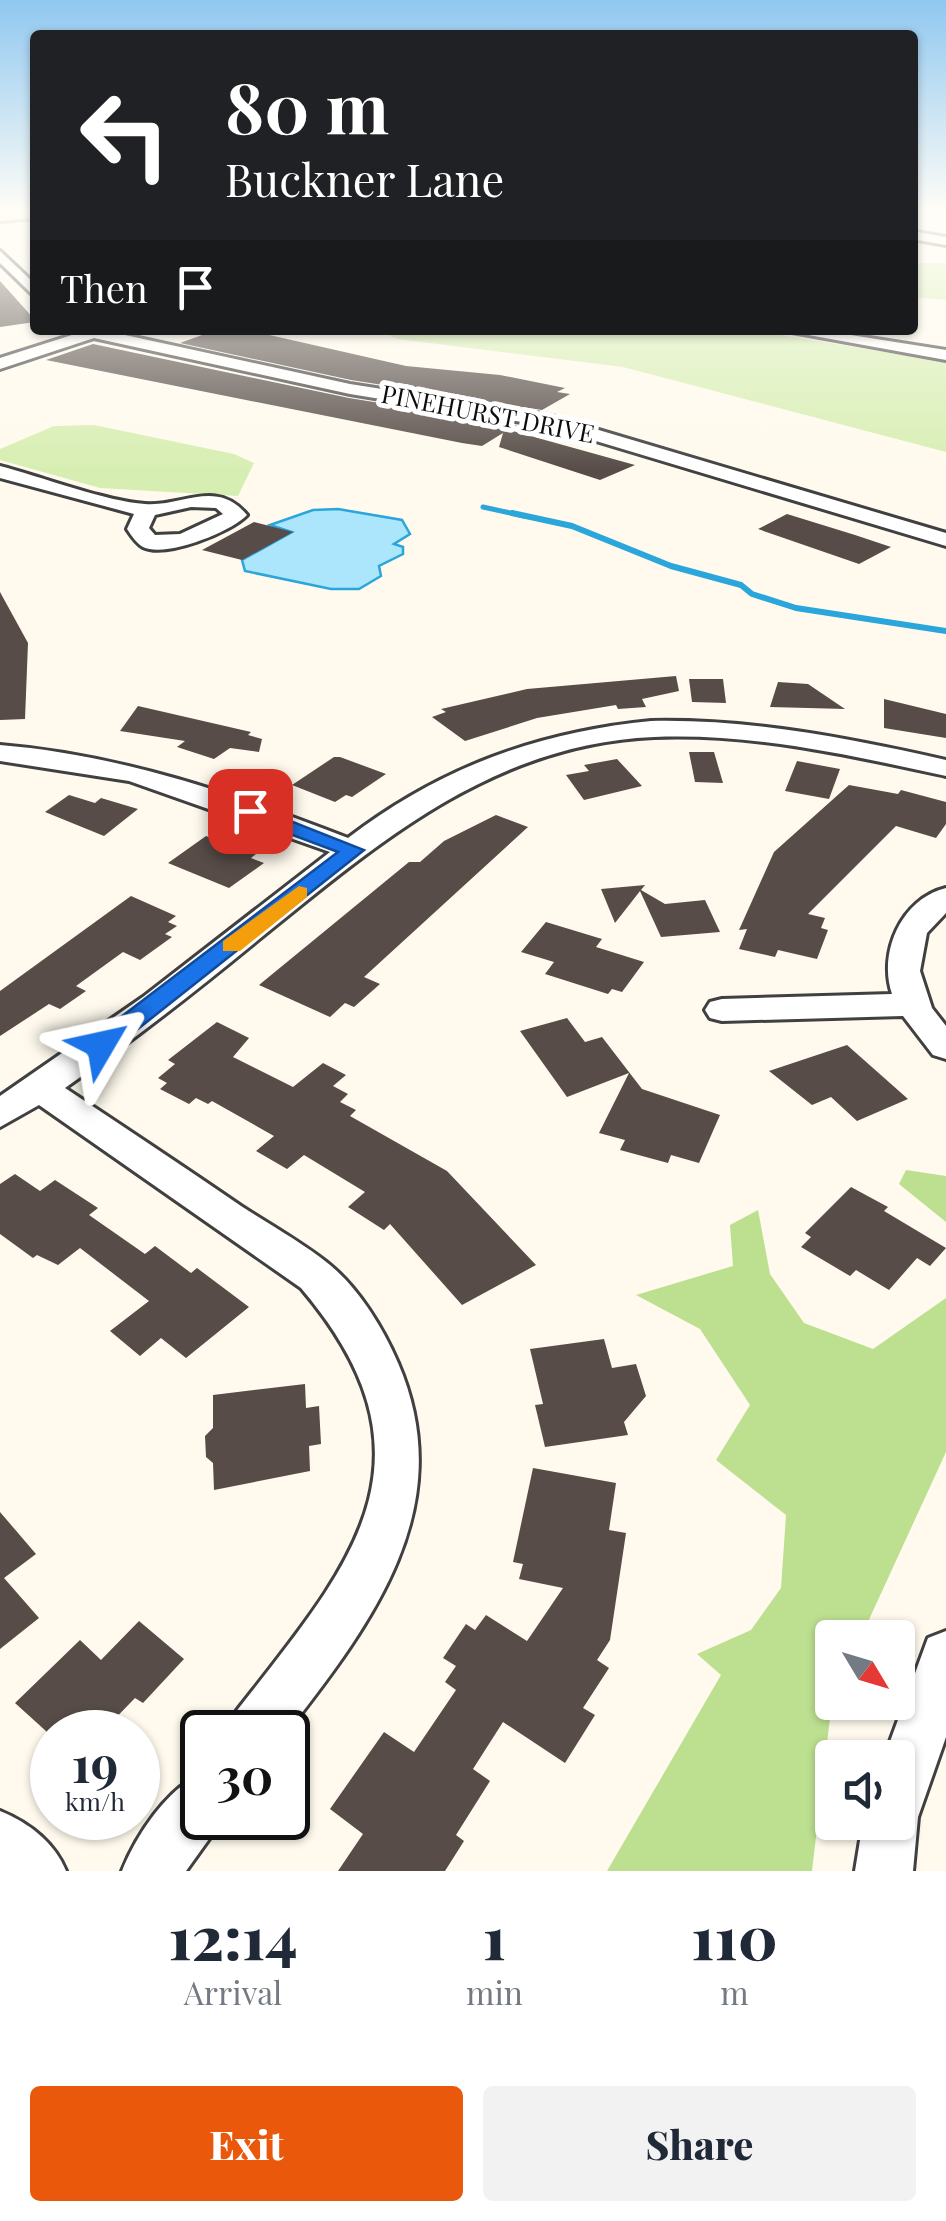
<!DOCTYPE html>
<html lang="en">
<head>
<meta charset="utf-8">
<style>
  body { margin:0; font-family:"Playfair Display",serif; background:#f2f2f3; color:#1f2937; height:100vh; display:flex; flex-direction:column; font-size:38px; white-space:nowrap }
  * { box-sizing:border-box; margin:0 }
  p { font-size:32px; color:#747a83 }
  .icon { flex:none; width:55px; height:55px; fill:none; stroke:currentColor; stroke-width:2; stroke-linecap:round; stroke-linejoin:round }
  .map { position:relative; height:1871px; overflow:hidden }
  .side { display:flex; flex-direction:column; background:#fff; flex:1 }
  .side>* { flex:none }
  .top-card { position:absolute; left:30px; top:30px; width:888px; height:305px; border-radius:10px; box-shadow:0 2px 8px #0004; background:#202124; color:#fff; overflow:hidden }
  .needle { width:65px; rotate:128deg }
  .fabs { position:absolute; left:815px; top:1620px; display:grid; gap:20px }
  .fabs a { display:grid; place-items:center; width:100px; height:100px; border-radius:10px; background:#fff; box-shadow:0 2px 8px #0004; font-size:50px }
  .speed { position:absolute; left:30px; top:1710px; display:flex; gap:20px; font-size:50px; font-weight:700; text-align:center }
  .speed>* { display:grid; place-content:center; width:130px; height:130px; border-radius:50%; background:#fff; box-shadow:0 2px 8px #0004; line-height:1 }
  .speed small { font-size:25px; font-weight:400 }
  .speed .limit { border:5px solid #111; border-radius:15px; background:#fff; color:#111 }
  .pin { position:absolute; display:grid; place-items:center; width:85px; height:85px; color:#fff; margin:-42px; border-radius:20px; box-shadow:0 5px 15px #0006 }
  .me { position:absolute; width:110px; margin:-55px; rotate:54deg; stroke-linejoin:round; filter:drop-shadow(0 0 8px #0008) }
  .turn { display:flex; align-items:center; gap:35px; height:210px; padding:0 30px; font-size:45px }
  .turn .icon { width:130px; height:130px; stroke-width:2.5 }
  .turn b { display:block; font-size:70px; line-height:85px }
  .then { display:flex; align-items:center; height:95px; padding:0 30px; background:#0003; gap:20px; font-size:38px }
  .eta { display:flex; justify-content:space-evenly; align-items:center; height:170px; text-align:center }
  .eta b { font-size:60px; font-weight:800; line-height:70px }
  .cta { display:flex; gap:20px; margin-top:auto; padding:20px 30px }
  .cta a { flex:1; height:115px; border-radius:10px; background:#ea580c; color:#fff; font-size:40px; font-weight:800; line-height:115px; text-align:center }
  .cta a+a { background:#f2f2f3; color:#1f2937 }
  .map>svg:first-child { display:block }
  .green { fill:#d7eeb2 }
  .forest { fill:#bce090 }
  .water { fill:#ace6fc; stroke:#2ba6db; stroke-width:2.5 }
  .lines { fill:none; stroke-linecap:round; stroke-linejoin:round }
  .stream-far1 { stroke:#2ba6db; stroke-width:5 }
  .stream { stroke:#2ba6db; stroke-width:6 }
  .building { fill:#574c48 }
  .minor-casing { stroke:#404040; stroke-width:6 }
  .primary-casing { stroke:#1e1e1e; stroke-width:6 }
  .minor { fill:#fff; fill-rule:evenodd }
  .primary { fill:#ffc85d; fill-rule:evenodd }
  .route { fill:#1a73e8; stroke:#114b97; stroke-width:2.5 }
  .slow { fill:#f59e0b }
  .labels { text-anchor:middle; stroke-width:10; stroke-linejoin:round; paint-order:stroke }
  .far-street-label { font-size:25px; fill:#0d0d0d; stroke:#fff }
</style>
</head>
<body>
<div class="map">
<svg width="946" height="1871" viewBox="0 0 946 1871">
  <rect width="100%" height="100%" fill="#fffaed"/>
  <g class="green">
    <path d="M912 263H946V300L913 297Z"/>
    <path d="M380 330H749L946 362V452L623 367 397 339Z"/>
    <path d="M94 425 234 454 254 463 238 496 100 488 0 460V449L54 426Z"/>
  </g>
  <g class="forest">
    <path d="M906 1170 946 1176V1222L899 1184Z"/>
    <path d="M758 1210 770 1274 804 1323 873 1349 946 1298V1452L861 1637 832 1638V1701L812 1871H607L721 1675 697 1654 751 1630 781 1588 786 1515 716 1460 750 1405 700 1329 636 1295 733 1266 730 1225Z"/>
  </g>
  <path class="water" d="M338 509 402 520 410 534 394 544 403 547V554L379 566 381 576 359 589H331L245 571 242 560 292 532 270 525 313 510Z"/>
  <g class="lines">
    <path class="stream-far1" d="M483 507 524 516"/>
    <path class="stream" d="M512 513 572 526 671 566 741 585 752 594 796 608 946 631"/>
  </g>
  <g class="building">
    <path d="M0 281 35 320V322L0 327Z"/>
    <path d="M216 330 252 331 406 366 500 375 565 388 557 392 570 394 542 410 351 380 180 343Z"/>
    <path d="M93 344 349 398 517 425 509 430 635 465 600 480 499 447 503 433 482 446 462 443 46 360Z"/>
    <path d="M787 514 855 535 891 547 859 564 758 529Z"/>
    <path d="M254 522 293 532 242 560 202 550Z"/>
    <path d="M0 592 28 643 25 719 0 720Z"/>
    <path d="M676 676 679 691 642 699 646 707 618 709 616 705 537 718 465 741 432 717 446 712 441 709 527 689Z"/>
    <path d="M689 679H723L726 703 692 702Z"/>
    <path d="M778 682 808 684 845 709 770 707Z"/>
    <path d="M884 699 946 714V738L884 728Z"/>
    <path d="M138 706 251 732 248 735 262 739 259 752 230 748 214 759 177 747 185 741 120 731Z"/>
    <path d="M689 752H714L723 783 695 782Z"/>
    <path d="M334 757H340L386 774 352 797 346 795 335 802 292 785Z"/>
    <path d="M617 759 642 786 584 800 566 775 589 771 584 765Z"/>
    <path d="M797 761 840 769 829 799 785 791Z"/>
    <path d="M849 785 898 794 901 790 946 802V824L936 838 896 826 808 914 825 918 821 928 828 930 817 959 778 950 775 957 739 949 747 929 739 930 774 852Z"/>
    <path d="M69 795 95 803 101 798 138 809 104 836 45 812Z"/>
    <path d="M496 815 528 827 364 977 380 984 354 1007 345 1003 330 1017 259 985 409 862H420L444 841Z"/>
    <path d="M206 836 256 854 251 858 264 863 229 888 168 863Z"/>
    <path d="M645 885 641 890 665 904 705 900 720 932 661 937 640 891 615 923 601 889Z"/>
    <path d="M131 896 176 916 168 922 177 926 165 934 172 937 140 960 123 952 76 986 86 991 60 1009 49 1004 0 1036V991Z"/>
    <path d="M546 922 602 939 596 947 644 962 622 992 612 989 608 994 545 974 554 962 521 952Z"/>
    <path d="M567 1018 585 1042 602 1037 642 1089 720 1115 699 1163 671 1155 668 1163 620 1150 625 1140 599 1133 629 1073 567 1097 520 1031Z"/>
    <path d="M217 1022 249 1038 233 1057 293 1087 323 1063 346 1075 333 1086 348 1094 340 1102 356 1110 350 1116 447 1171 536 1265 462 1305 390 1224 384 1230 348 1207 365 1192 304 1155 287 1169 256 1151 274 1136 212 1101 208 1104 196 1098 189 1104 160 1089 167 1083 158 1078 175 1064 168 1060Z"/>
    <path d="M847 1045 908 1099 857 1121 831 1097 812 1105 769 1071Z"/>
    <path d="M15 1174 40 1191 55 1180 98 1208 89 1215 145 1254 155 1246 191 1273 197 1268 249 1307 186 1358 161 1338 140 1356 110 1331 149 1301 80 1248 58 1265 37 1255 33 1258 0 1234V1184Z"/>
    <path d="M851 1187 888 1207 884 1211 946 1248 930 1266 917 1258 889 1290 856 1270 850 1276 801 1247 811 1237 805 1233Z"/>
    <path d="M604 1339 612 1368 636 1364 646 1396 624 1422 628 1435 545 1447 535 1405 543 1404 530 1349Z"/>
    <path d="M305 1384 306 1408 319 1406 321 1444 309 1446 310 1471 214 1490 213 1463 206 1457 205 1436 213 1428V1395Z"/>
    <path d="M533 1468 616 1483 609 1530 626 1533 610 1640 597 1660 609 1668 583 1708 595 1715 565 1763 503 1722 473 1769 490 1781 456 1835 464 1841 445 1871H338L363 1834 330 1809 384 1732 414 1752 456 1690 445 1682 456 1666 443 1658 466 1624 475 1630 486 1615 527 1641 563 1588 519 1579 523 1564 513 1562Z"/>
    <path d="M0 1512 36 1554 4 1578 39 1618 0 1649Z"/>
    <path d="M139 1621 184 1659 143 1703 135 1698 102 1732H47L15 1703 80 1640 101 1660Z"/>
  </g>
  <g class="lines">
    <g class="minor-casing">
      <g id="minor">
        <path d="M912 231 946 237V245L912 239Z"/>
        <path d="M0 251 35 284V297L0 263Z"/>
        <path d="M72 330H102L350 384 548 415 946 533V546L546 426 350 394 94 338 0 369V358L75 334Z"/>
        <path d="M781 330H819L946 350V360Z"/>
        <path d="M0 466C39 476 108 502 145 504 183 507 216 478 247 515 231 532 166 558 143 547 137 544 131 535 127 529L134 514 0 478ZM191 507 216 508 223 514 180 534 155 535 149 528 155 515Z"/>
        <path d="M651 721C752 719 848 738 946 760V776C850 755 753 733 654 737 492 744 378 843 258 940 196 991 132 1041 65 1088 124 1127 183 1166 241 1206 270 1225 303 1243 330 1265 359 1289 383 1328 398 1363 460 1507 372 1623 287 1732H227L235 1713C349 1567 448 1461 301 1288L39 1105 0 1127V1096L143 997 330 852 129 781 0 761V745C122 755 234 794 348 838 439 768 538 732 651 721Z"/>
        <path d="M946 888V913L927 933 920 971 932 1008 946 1026V1059L933 1055 903 1016 722 1021 710 1018 705 1010 710 1002 722 999 892 994C878 953 901 899 946 888Z"/>
        <path d="M946 1631V1737L918 1817 913 1871H855L863 1822H898V1758H884L928 1638Z"/>
        <path d="M202 1774V1818H224L186 1871H122C136 1836 167 1788 202 1774Z"/>
        <path d="M0 1811C29 1823 54 1842 66 1871H0Z"/>
      </g>
    </g>
    <g class="primary-casing">
      <path id="primary" d="M0 210H35V218L0 221Z"/>
    </g>
    <use href="#minor" class="minor"/>
    <use href="#primary" class="primary"/>
  </g>
  <linearGradient id="sky" x2="0" y2="1"><stop stop-color="#90c8f0"/><stop offset="0.45" stop-color="#fffdf7"/><stop offset="1" stop-color="#fffdf7" stop-opacity="0"/></linearGradient>
  <rect width="946" height="471" fill="url(#sky)"/>
  <path class="route" d="M250 805 364 850 110 1051H92L89 1045 92 1039 338 852 242 816V807Z"/>
  <path class="slow" d="M299 886 307 888V897L240 951H223V941Z"/>
  <g class="labels">
    <g class="far-street-label">
      <text transform="translate(488 414) rotate(11)" y="9">PINEHURST DRIVE</text>
    </g>
  </g>
</svg>
<div class="fabs">
<a><svg class="needle" viewBox="-14 -14 28 28"><path d="M0-13l5 13h-10z" fill="#e53935"/><path d="M0 13l5-13h-10z" fill="#747a83"/></svg></a>
<a><svg class="icon" aria-label="sound" viewBox="0 0 24 24"><path d="M4 9h4l5-4v14l-5-4H4zM17 9q2 3 0 6"/></svg></a>
</div>
<div class="speed"><div>19<small>km/h</small></div><div class="limit">30</div></div>
<div class="pin" style="left:250px;top:811px;background:#d93025"><svg class="icon" aria-label="arrive" viewBox="0 0 24 24"><path d="M6 21V4h12l-3 4 3 4H6"/></svg></div>
<svg class="me" style="left:101px;top:1045px" viewBox="-20 -20 40 40"><path d="M0-17L14 15 0 8-14 15z" fill="#1a73e8" stroke="#fff" stroke-width="4"/></svg>
<div class="top-card">
<div class="turn"><svg class="icon" aria-label="left" viewBox="0 0 24 24"><path d="M17 20v-9H6M10 6l-5 5 5 5"/></svg><div><b>80 m</b>Buckner Lane</div></div>
<div class="then">Then<svg class="icon" aria-label="arrive" viewBox="0 0 24 24"><path d="M6 21V4h12l-3 4 3 4H6"/></svg></div>
</div>
</div>
<section class="side">
<div class="eta">
<div><b>12:14</b><p>Arrival</p></div>
<div><b>1</b><p>min</p></div>
<div><b>110</b><p>m</p></div>
</div>
<div class="cta"><a>Exit</a><a>Share</a></div>
</section>
</body>
</html>
